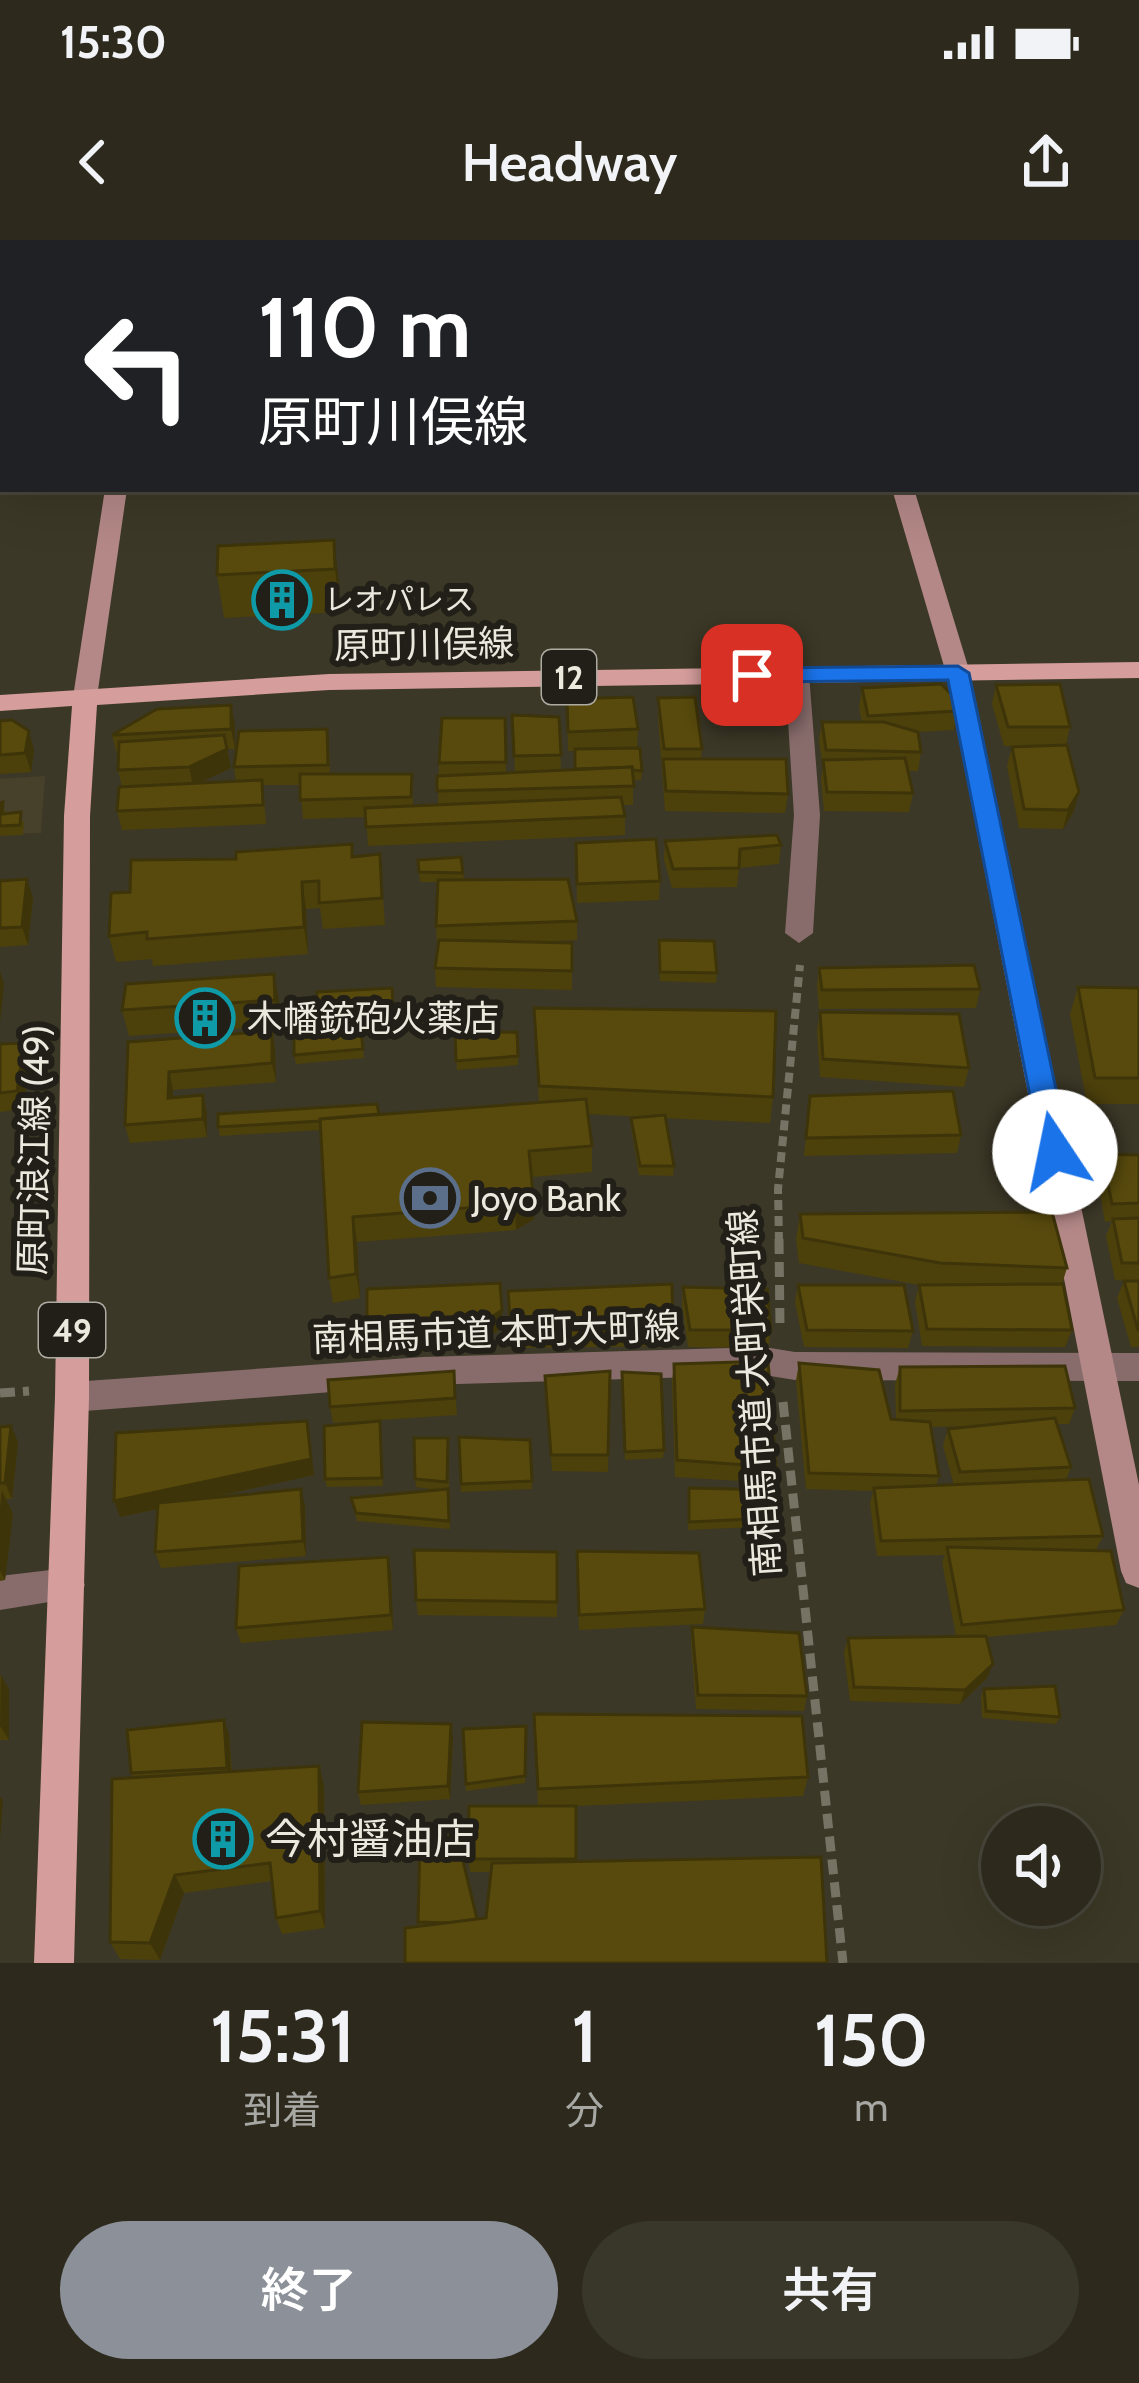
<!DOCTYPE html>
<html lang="ja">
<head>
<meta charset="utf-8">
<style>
  body { margin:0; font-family:Cabin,"Noto Sans JP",sans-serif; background:#39362a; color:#f1f3f6; height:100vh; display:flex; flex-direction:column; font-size:45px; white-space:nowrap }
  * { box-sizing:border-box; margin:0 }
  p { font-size:39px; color:#a7a7a4 }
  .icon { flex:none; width:66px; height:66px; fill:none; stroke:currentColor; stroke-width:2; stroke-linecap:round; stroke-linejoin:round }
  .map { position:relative; height:1723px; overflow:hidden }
  .panel { display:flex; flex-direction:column; background:#2d2a1d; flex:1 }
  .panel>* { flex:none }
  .guide { position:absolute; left:0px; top:0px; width:1140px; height:252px; box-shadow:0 12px 48px #0002,0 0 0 3px #48463b; background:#202124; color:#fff; overflow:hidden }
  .controls { position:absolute; left:981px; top:1566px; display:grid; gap:24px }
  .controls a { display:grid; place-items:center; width:120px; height:120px; border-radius:50%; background:#2d2a1d; box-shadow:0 12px 48px #0002,0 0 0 3px #48463b; font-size:60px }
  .pin { position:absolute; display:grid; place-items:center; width:102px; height:102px; color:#fff; margin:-51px; border-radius:24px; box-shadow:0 6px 18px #0006 }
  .me { position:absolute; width:132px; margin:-66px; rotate:349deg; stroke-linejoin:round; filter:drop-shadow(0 0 9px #0008) }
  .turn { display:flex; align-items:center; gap:42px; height:252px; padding:0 60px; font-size:54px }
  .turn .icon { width:156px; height:156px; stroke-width:2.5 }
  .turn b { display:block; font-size:84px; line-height:102px }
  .eta { display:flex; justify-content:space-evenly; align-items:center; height:204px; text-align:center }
  .eta b { font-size:72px; font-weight:600; line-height:84px }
  .cta { display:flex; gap:24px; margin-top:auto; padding:24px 60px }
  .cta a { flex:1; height:138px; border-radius:72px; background:#8c9099; color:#fff; font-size:48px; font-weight:600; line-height:138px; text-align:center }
  .cta a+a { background:#39362a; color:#f1f3f6 }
  .status { display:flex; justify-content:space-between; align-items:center; height:84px; padding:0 60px; background:#2d2a1d; direction:ltr }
  .status svg { height:33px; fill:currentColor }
  header { display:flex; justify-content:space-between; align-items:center; height:156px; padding:0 60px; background:#2d2a1d; font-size:54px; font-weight:600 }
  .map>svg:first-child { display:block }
  .built { fill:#47402a }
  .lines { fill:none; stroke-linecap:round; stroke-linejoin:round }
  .path-far1 { stroke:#777364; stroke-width:8; stroke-dasharray:10 6; stroke-linecap:butt }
  .path { stroke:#777364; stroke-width:9; stroke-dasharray:15 8; stroke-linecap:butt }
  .street { fill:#876c6b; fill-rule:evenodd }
  .secondary { fill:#b38887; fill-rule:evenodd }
  .primary { fill:#d59d9c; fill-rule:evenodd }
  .wall { fill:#4c400b; fill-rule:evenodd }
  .shaded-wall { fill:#3e3409 }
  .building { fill:#584a0d; stroke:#3e3409; stroke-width:3 }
  .route { fill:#1a73e8; stroke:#114b97; stroke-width:3 }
  .labels { text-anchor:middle; stroke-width:12; stroke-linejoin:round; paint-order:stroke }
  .far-poi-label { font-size:30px; fill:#ebe8de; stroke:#211f17; text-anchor:start }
  .shield { fill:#211f17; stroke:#aeaca2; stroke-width:3 }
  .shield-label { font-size:33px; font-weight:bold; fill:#ebe8de }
  .street-label { font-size:36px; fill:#ebe8de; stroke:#211f17 }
  .poi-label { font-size:36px; fill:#ebe8de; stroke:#211f17; text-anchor:start }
  .near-poi-label { font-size:42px; fill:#ebe8de; stroke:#211f17; text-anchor:start }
</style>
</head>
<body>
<div class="status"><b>15:30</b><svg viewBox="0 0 49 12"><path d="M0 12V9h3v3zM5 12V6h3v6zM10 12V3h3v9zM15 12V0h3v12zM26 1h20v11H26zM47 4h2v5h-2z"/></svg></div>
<header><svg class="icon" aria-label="back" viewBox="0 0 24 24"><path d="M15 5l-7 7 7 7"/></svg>Headway<svg class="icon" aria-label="share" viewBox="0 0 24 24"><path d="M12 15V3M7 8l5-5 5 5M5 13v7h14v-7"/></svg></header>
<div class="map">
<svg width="1139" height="1723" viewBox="0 0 1139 1723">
  <rect width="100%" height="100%" fill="#3c3827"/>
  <path class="built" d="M45 536 41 593 0 594V539Z"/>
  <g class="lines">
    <path class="path-far1" d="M779 1002 778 949 800 725"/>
    <g class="path">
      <path d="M779 999 780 1087"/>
      <path d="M0 1153 29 1151"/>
      <path d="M783 1162 843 1723"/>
    </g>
    <g class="street">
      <path d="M112 0H184L186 3H114Z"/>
      <path d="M194 0H395L192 3Z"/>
      <path d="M797 426 809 434 820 575 813 693 799 703 785 693 794 575 785 434Z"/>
      <path d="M764 1107 795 1112 1139 1113V1141L795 1140 764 1135 423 1145 72 1172 60 1167 55 1157 60 1147 72 1142 423 1117Z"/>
      <path d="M67 1328 80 1333 85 1345 80 1357 0 1370V1336Z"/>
    </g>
    <g class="secondary">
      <path d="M173 0H193L172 3Z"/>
      <path d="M818 0H838L839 3H819Z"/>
      <path d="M105 249H127L97 457 85 465 73 457Z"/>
      <path d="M892 249H914L970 433 1139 1245V1348L1126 1343 1121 1331 946 433Z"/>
    </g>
    <path class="primary" d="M1139 422V438L329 450 97 465 90 576 89 1157 74 1723H34L55 1157 64 576 72 466 0 471V455L329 434Z"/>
  </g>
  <g class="wall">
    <path d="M334 300 340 372 224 378 217 335Z"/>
    <path d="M996 445 1070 487 1066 505 1074 571 1063 589 1019 588 1007 526 1012 507 1032 506H1004L992 464Z"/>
    <path d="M862 448 957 471 954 490 918 492 921 512 918 531H908L913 553 909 572 824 571 821 539 823 526 819 501 822 482H862L859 467Z"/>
    <path d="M658 458 702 509 701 519 788 554 785 573 665 571 658 477Z"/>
    <path d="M567 459 638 489 637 508 642 531 641 540H633V565H623L625 576V595L368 606 366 577 303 579 300 545H263L266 584 122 590 117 571 122 547 118 530 119 514H117L112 495 235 485V509H227L231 528 199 543 236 542 234 527 329 509 330 534H412L413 566 438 565 439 523 505 478 506 533 515 532 512 475 559 477 561 530H575V511H568Z"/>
    <path d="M0 481 34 510 31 532 0 534Z"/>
    <path d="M0 563 6 573 24 582 23 595 0 596Z"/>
    <path d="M665 601 781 605 779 624 739 628 737 647 672 648 664 620Z"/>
    <path d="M576 603 660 641 659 660 577 663Z"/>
    <path d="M380 614 385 685 323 689 320 668 306 669 308 714 153 726 152 719 116 722 109 696 130 652 353 617Z"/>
    <path d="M461 617 464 640 577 681V700L531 702 572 703V750L436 747 435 728 437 705 436 686 438 642H420L418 620Z"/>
    <path d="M0 641 33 658 28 705 0 707Z"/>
    <path d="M659 700 717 733 716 743 660 741Z"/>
    <path d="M819 728 980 749 976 768 819 769 817 746Z"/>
    <path d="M126 744 279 761V786L129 796 122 770Z"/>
    <path d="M1078 747 1139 748V864H1087L1070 774Z"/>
    <path d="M392 748 395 786H317L316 777Z"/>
    <path d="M534 768 773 857 770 883 665 878 674 926 673 936 639 935 631 887V878L644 877 588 874 592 906V932L532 937 534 979 516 990 357 1002 360 1058 333 1063 329 1038 321 890 220 896 218 887 539 863Z"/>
    <path d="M820 772 969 828 964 847 820 837 817 790Z"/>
    <path d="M361 790 364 818 296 824 294 815Z"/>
    <path d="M272 791 275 809 276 842 173 850V857L203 855 207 873V897L130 903 125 885 128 802Z"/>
    <path d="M517 792 518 825 457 830 455 793Z"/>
    <path d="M24 803 30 822 23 869 0 872V804Z"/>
    <path d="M810 856 961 895 957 913 804 916Z"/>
    <path d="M1102 914 1139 915V1107H1131L1117 1058 1124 1041H1127L1115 1040 1106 996 1112 981 1105 982 1096 932Z"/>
    <path d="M800 974 1067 1028 1062 1044 1072 1090 1065 1107 922 1106 915 1062 919 1045 799 1023 796 999Z"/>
    <path d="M798 1045 913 1091 908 1108 804 1107 795 1062Z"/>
    <path d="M683 1047 771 1090 768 1108 688 1107 682 1064Z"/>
    <path d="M508 1051 673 1089 672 1106 511 1108Z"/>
    <path d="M503 1087 474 1107 370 1116 367 1099Z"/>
    <path d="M799 1123 891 1179H896L895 1144 900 1127 1075 1168 1069 1184H1057L1071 1227 1066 1240 1103 1296 1096 1310 1124 1370 1116 1385 986 1397 987 1438 960 1464 850 1461 844 1413 848 1398 956 1396 942 1322 945 1315 877 1316 870 1264 873 1251 806 1249 796 1140ZM978 1186 948 1189 943 1206 954 1245H936L939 1236 931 1187Z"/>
    <path d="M674 1124 776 1227 774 1243 675 1237 672 1141Z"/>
    <path d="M454 1131 457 1175 333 1183 330 1167Z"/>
    <path d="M610 1131 608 1232 552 1231 545 1136Z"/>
    <path d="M621 1140 664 1210 663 1218 625 1220Z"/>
    <path d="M307 1181 314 1235 204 1259 305 1265 306 1316 161 1328 155 1312 158 1269 120 1277Z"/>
    <path d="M380 1181 383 1246 327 1247 325 1239Z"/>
    <path d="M0 1187 18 1202 12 1259H6L13 1274 5 1340 0 1341Z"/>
    <path d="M459 1197 530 1200 532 1249 461 1252Z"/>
    <path d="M448 1198 450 1289 357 1281 351 1258 439 1250 416 1247 415 1239Z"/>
    <path d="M689 1248 774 1278 773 1286 688 1290Z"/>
    <path d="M577 1311 705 1369 703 1384 579 1390Z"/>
    <path d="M557 1312V1377L418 1375 416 1360Z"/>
    <path d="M391 1333 393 1390 241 1403 236 1388Z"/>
    <path d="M692 1387 807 1456 804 1471 696 1469 691 1402Z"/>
    <path d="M0 1435 9 1449V1500H0Z"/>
    <path d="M984 1449 1060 1477 1056 1484 982 1478 981 1456Z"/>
    <path d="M534 1474 808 1537 803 1556 576 1566V1621L827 1723 419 1686 418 1682 486 1678 491 1632H470L468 1619 538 1566Z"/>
    <path d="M526 1486 525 1543 466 1551 463 1489Z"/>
    <path d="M229 1494 232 1532 324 1545 325 1688 282 1694 276 1678 272 1641 184 1653 160 1720 120 1719 110 1702 133 1537 131 1533Z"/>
    <path d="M453 1498 450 1559 361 1565 358 1552Z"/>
  </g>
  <g class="shaded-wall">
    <path d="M334 300 339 343 340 372 335 329Z"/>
    <path d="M231 465 235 485V509L231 489Z"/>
    <path d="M29 491 34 510 31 532 25 513Z"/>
    <path d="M227 509 231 528 193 546 189 527Z"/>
    <path d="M1079 552 1074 571 1063 589 1068 570Z"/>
    <path d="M27 639 33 658 28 705 22 687Z"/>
    <path d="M302 642 306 669 308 714 304 687Z"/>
    <path d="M0 731 4 744 0 783Z"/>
    <path d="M274 734 279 761V786L275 760Z"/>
    <path d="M272 791 275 809 276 842 272 823Z"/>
    <path d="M24 803 30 822 23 869 17 851Z"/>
    <path d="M169 832 173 850V876L168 858Z"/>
    <path d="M203 855 207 873V897L203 879Z"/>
    <path d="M533 953 534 979 516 990 515 964Z"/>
    <path d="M353 977 357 1002 360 1058 356 1034Z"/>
    <path d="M502 1070 503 1087 474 1107 473 1090Z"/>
    <path d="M307 1181 314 1235 120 1277 114 1261Z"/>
    <path d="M11 1186 18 1202 12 1259 5 1243Z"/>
    <path d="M301 1249 305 1265 306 1316 303 1301Z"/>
    <path d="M2 1251 13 1274 5 1340 0 1331V1268Z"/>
    <path d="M388 1317 391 1333 393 1390 391 1375Z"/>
    <path d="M993 1424 987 1438 960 1464 965 1450Z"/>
    <path d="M1 1435 9 1449V1500L0 1486Z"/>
    <path d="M224 1480 229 1494 232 1541 227 1528Z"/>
    <path d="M451 1484 453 1498 450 1559 448 1546Z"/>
    <path d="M319 1526 324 1545 325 1688 320 1671Z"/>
    <path d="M0 1556 3 1561 0 1600Z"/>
    <path d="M175 1635 184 1653 160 1720 150 1703Z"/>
  </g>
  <g class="building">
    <path d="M334 300 335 329 217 335 218 306Z"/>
    <path d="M941 444 952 455 957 471 868 476 862 448Z"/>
    <path d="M1060 444 1070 487H1008L996 445Z"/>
    <path d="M633 457 638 489 568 492 567 459Z"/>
    <path d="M695 457 702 509H664L658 458Z"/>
    <path d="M231 465V489L112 495 157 469Z"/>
    <path d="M512 475 559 477 561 515 514 516Z"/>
    <path d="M442 478H505L506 522 439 523Z"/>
    <path d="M12 480 29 491 25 513 0 515V481Z"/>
    <path d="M822 482H884L918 492 921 512 826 510Z"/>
    <path d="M327 489 328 525 234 527 239 491Z"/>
    <path d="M224 495 227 509 189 527 118 530 119 502Z"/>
    <path d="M1067 505 1079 552 1068 570 1024 569 1012 507Z"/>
    <path d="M640 508 642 531 632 530V527L575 529V509Z"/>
    <path d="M905 518 913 553 827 552 823 520Z"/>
    <path d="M663 519H786L788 554 666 551Z"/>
    <path d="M632 527 634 546 437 551V536Z"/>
    <path d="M300 534H412L411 557 300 560Z"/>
    <path d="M262 540 263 565 117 571 119 547Z"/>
    <path d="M621 557 625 576 366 587 365 568Z"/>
    <path d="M3 562 2 574 21 572 20 585 0 586V563Z"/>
    <path d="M777 595 781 605 740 609 739 628 673 629 665 601Z"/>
    <path d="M656 599 660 641 577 644 576 603Z"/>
    <path d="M352 604V617L380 614 382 658 319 663V641L302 642 304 687 147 699V692L109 696 111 653 130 652 131 620 236 619V612Z"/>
    <path d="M461 617 463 633 419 632 418 620Z"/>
    <path d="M27 639 22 687 0 688V641Z"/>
    <path d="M568 639 577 681 436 686 438 640Z"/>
    <path d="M439 700 572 703V731L435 728Z"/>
    <path d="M659 700 714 701 717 733 660 732Z"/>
    <path d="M974 725 980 749 822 750 819 728Z"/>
    <path d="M274 734 275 760 122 770 126 744Z"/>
    <path d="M1078 747 1139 748V838H1095Z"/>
    <path d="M392 748 394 776 316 777 317 752Z"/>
    <path d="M534 768 776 771 773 857 539 846Z"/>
    <path d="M820 772 959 774 969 828 823 819Z"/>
    <path d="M361 790 363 809 294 815V795Z"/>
    <path d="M272 791V823L169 832 168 858 203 855V879L125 885 128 802Z"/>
    <path d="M517 792 518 816 456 821 455 793Z"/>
    <path d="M24 803 17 851 0 853V804Z"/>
    <path d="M953 851 961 895 806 898 810 856Z"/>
    <path d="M586 859 592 906 529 911 533 953 515 964 353 977 356 1034 329 1038 320 879Z"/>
    <path d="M377 864 379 874 320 879V881L218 887V874Z"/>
    <path d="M665 875 674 926H640L631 878Z"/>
    <path d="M1102 914 1139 915V963L1112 964Z"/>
    <path d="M1052 972 1067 1028 940 1023 803 998 800 974Z"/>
    <path d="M1139 978V1023H1122L1113 979Z"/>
    <path d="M1124 1041H1139V1090H1138Z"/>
    <path d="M500 1043 502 1070 473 1090 367 1099V1049Z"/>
    <path d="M672 1044 673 1089 511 1091 508 1051Z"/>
    <path d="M1063 1044 1072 1090 927 1089 919 1045Z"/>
    <path d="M798 1045H904L913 1091 807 1090Z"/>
    <path d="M683 1047 767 1049 771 1090H690Z"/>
    <path d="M768 1121 776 1227 677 1220 674 1124Z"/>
    <path d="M799 1123 879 1130 891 1179 930 1182 939 1236 809 1233Z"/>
    <path d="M1065 1126 1075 1168 900 1171V1127Z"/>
    <path d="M454 1131 455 1158 330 1167 328 1140Z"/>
    <path d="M610 1131 608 1215H551L545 1136Z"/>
    <path d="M622 1132 661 1134 664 1210 625 1212Z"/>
    <path d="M1055 1178 1071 1227 960 1232 948 1189Z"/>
    <path d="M307 1181 311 1219 114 1261 116 1193Z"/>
    <path d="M380 1181 382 1238 325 1239 324 1186Z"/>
    <path d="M11 1186 5 1243H0V1187Z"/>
    <path d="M459 1197 530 1200 532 1241 461 1244Z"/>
    <path d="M414 1198H448L447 1242 415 1239Z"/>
    <path d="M1089 1239 1103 1296 881 1301 874 1248Z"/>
    <path d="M689 1248 772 1250 774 1278 689 1282Z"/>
    <path d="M301 1249 303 1301 155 1312 158 1263Z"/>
    <path d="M448 1249 449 1281 356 1273 351 1258Z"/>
    <path d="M947 1307 1111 1311 1124 1370 962 1385Z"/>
    <path d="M414 1310 557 1312V1362L416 1360Z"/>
    <path d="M577 1311 699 1313 705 1369 579 1375Z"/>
    <path d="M388 1317 391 1375 236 1388 239 1326Z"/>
    <path d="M692 1387 799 1393 807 1456 698 1455Z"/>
    <path d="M986 1396 993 1424 965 1450 854 1447 848 1398Z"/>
    <path d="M1055 1446 1060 1477 986 1471 984 1449Z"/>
    <path d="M534 1474 802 1476 808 1537 538 1549Z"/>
    <path d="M224 1480 227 1528 131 1533 127 1490Z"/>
    <path d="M362 1482 451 1484 448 1546 358 1552Z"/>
    <path d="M526 1486 525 1536 466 1544 463 1489Z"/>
    <path d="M319 1526 320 1671 276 1678 270 1623 175 1635 150 1703 110 1702 112 1539Z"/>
    <path d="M469 1566H576V1619H468Z"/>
    <path d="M420 1596H457L477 1679 449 1683 418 1682Z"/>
    <path d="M821 1617 827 1723H405V1688L486 1678 492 1623Z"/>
  </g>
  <path class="route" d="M958 426 969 433 1069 912 1055 923 1041 912 948 440 752 442 740 435 752 428Z"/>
  <defs>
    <g id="building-ring" transform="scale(3)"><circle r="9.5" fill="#211f17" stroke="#0f9aa8" stroke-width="1.5"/><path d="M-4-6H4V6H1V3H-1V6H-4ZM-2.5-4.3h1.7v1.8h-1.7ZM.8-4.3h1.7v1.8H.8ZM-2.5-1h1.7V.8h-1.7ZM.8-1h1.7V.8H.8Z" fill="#0f9aa8"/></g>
    <g id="bank-ring" transform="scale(3)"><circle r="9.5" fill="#211f17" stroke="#5c6f8a" stroke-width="1.5"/><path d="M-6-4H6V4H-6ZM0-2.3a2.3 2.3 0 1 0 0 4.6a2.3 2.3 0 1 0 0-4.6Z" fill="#5c6f8a"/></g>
  </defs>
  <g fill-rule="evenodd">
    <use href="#building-ring" x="282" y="360"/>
    <use href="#building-ring" x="205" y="778"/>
    <use href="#bank-ring" x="430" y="958"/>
    <use href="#building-ring" x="223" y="1599"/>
  </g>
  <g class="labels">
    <g class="far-poi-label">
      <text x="324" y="370">レオパレス</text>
    </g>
    <g class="shield">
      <rect x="542" y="410" width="54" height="54" rx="9"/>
      <rect x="39" y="1063" width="66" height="54" rx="9"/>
    </g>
    <g class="shield-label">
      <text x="569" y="449">12</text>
      <text x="72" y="1102">49</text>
    </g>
    <g class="street-label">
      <text transform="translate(424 404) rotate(-1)" y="13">原町川俣線</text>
      <text transform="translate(34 910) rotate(-89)" y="13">原町浪江線 (49)</text>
      <text transform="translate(496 1092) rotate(-2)" y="13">南相馬市道 本町大町線</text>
      <text transform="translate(754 1153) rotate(-94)" y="13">南相馬市道 大町栄町線</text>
    </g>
    <g class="poi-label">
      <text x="247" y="791">木幡銃砲火薬店</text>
      <text x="472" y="971">Joyo Bank</text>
    </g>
    <g class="near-poi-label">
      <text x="265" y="1614">今村醤油店</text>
    </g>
  </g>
</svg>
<div class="controls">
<a><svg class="icon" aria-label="sound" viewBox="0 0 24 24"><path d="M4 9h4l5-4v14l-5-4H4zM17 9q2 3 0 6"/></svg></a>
</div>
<div class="pin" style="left:752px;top:435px;background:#d93025"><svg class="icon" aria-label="arrive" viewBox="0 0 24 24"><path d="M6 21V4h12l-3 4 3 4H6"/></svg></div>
<svg class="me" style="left:1055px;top:912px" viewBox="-20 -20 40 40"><circle r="19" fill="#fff"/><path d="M0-13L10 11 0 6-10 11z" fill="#1a73e8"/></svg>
<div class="guide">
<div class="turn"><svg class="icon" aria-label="left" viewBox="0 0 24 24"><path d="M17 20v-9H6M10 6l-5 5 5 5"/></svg><div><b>110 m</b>原町川俣線</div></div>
</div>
</div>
<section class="panel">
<div class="eta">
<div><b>15:31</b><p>到着</p></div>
<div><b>1</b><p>分</p></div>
<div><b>150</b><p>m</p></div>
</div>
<div class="cta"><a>終了</a><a>共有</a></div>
</section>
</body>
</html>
